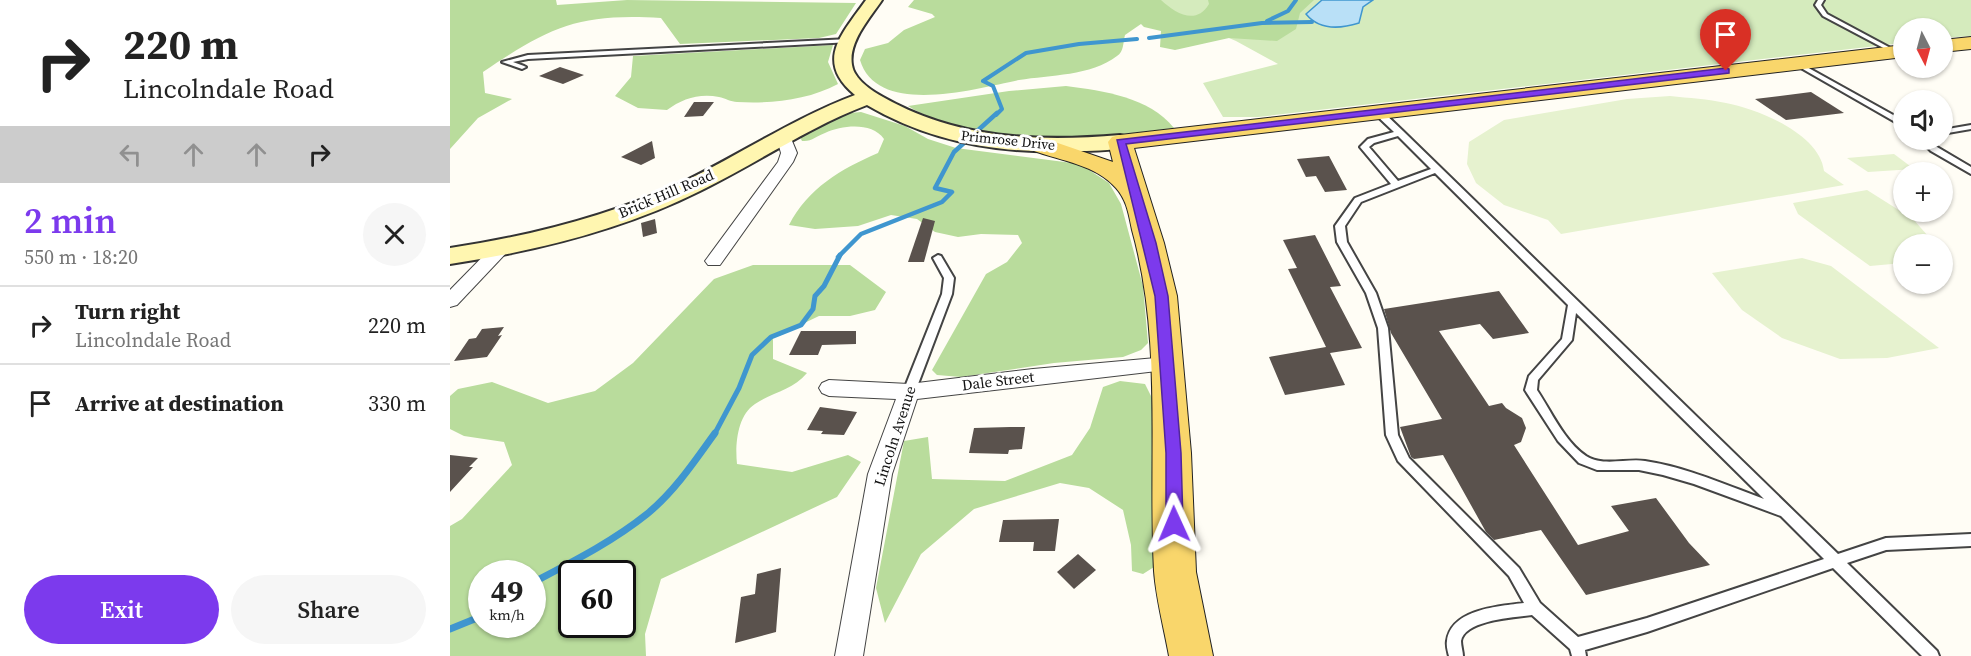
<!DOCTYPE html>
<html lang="en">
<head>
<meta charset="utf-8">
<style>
  body { margin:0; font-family:"Source Serif 4",serif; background:#f6f6f6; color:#222; height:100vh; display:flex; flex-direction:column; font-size:22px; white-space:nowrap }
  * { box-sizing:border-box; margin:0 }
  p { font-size:20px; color:#767676 }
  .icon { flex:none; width:33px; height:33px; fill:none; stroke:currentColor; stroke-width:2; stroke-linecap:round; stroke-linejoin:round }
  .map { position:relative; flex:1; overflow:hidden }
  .side { display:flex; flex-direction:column; background:#fff; width:450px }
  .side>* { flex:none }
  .guide { background:#fff; color:#222; overflow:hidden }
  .needle { width:39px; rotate:174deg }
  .controls { position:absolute; left:1443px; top:18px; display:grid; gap:12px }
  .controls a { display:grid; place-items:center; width:60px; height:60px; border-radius:50%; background:#fff; box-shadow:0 2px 4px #0004; font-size:30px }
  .speed { position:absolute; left:18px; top:560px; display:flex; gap:12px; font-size:30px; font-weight:700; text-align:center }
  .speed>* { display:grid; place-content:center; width:78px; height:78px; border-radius:50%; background:#fff; box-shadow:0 2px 4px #0004; line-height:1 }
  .speed small { font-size:15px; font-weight:400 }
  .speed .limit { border:3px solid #111; border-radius:9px; background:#fff; color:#111 }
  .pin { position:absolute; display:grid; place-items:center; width:51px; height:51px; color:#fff; margin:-62px -26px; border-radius:50% 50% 50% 0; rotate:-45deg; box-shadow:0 0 6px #0007 }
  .pin .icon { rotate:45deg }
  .me { position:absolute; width:66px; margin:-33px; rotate:359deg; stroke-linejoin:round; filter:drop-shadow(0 0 4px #0008) }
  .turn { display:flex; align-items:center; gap:21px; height:126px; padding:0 24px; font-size:27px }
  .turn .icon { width:78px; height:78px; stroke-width:2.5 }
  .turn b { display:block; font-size:42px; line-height:51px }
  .lanes { display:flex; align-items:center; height:57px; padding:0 24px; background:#0003; justify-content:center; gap:30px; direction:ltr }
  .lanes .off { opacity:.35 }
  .round { display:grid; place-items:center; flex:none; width:63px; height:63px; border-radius:32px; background:#f6f6f6 }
  .summary { display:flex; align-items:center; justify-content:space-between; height:102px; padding:0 24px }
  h1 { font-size:36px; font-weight:600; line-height:45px; color:#7c3aed }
  .primary-button { display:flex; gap:12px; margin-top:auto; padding:12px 24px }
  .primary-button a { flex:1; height:69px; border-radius:36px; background:#7c3aed; color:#fff; font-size:24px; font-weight:600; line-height:69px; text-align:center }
  .primary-button a+a { background:#f6f6f6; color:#222 }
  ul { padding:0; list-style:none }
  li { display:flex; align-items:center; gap:18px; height:78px; padding:0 24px; border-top:2px solid #e0e0e0 }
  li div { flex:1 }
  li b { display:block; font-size:22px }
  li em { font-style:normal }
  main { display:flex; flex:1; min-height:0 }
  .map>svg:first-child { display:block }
  .green { fill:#d5ebbd }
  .forest { fill:#b9dc9c; fill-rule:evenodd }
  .pitch { fill:#e6f2cf }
  .water { fill:#b9e0f7; stroke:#3f96cf; stroke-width:1.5 }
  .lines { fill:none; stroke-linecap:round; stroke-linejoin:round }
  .stream-far3 { stroke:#3f96cf; stroke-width:4 }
  .stream-far2 { stroke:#3f96cf; stroke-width:4.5 }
  .stream-far1 { stroke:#3f96cf; stroke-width:5 }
  .stream { stroke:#3f96cf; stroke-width:7 }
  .building { fill:#5a524d }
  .service-casing { stroke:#444; stroke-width:4 }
  .minor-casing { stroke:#444; stroke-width:2 }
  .secondary-casing { stroke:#333; stroke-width:4 }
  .primary-casing { stroke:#222; stroke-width:2 }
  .service { fill:#fff; fill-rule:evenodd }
  .minor { fill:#fff; fill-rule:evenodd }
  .secondary { fill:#fff6b0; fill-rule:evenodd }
  .primary { fill:#f9d66b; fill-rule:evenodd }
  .route { fill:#7c3aed; stroke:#51269a; stroke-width:1.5 }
  .labels { text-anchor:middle; stroke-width:6; stroke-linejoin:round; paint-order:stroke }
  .far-street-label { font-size:14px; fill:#111; stroke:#fff }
  .street-label { font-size:15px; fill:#111; stroke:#fff }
</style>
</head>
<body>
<main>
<section class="side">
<div class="guide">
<div class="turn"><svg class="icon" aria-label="right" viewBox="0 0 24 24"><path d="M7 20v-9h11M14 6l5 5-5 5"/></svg><div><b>220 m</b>Lincolndale Road</div></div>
<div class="lanes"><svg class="icon off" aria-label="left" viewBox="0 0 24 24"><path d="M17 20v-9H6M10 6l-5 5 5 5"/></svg><svg class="icon off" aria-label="ahead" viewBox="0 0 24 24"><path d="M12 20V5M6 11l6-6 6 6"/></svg><svg class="icon off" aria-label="ahead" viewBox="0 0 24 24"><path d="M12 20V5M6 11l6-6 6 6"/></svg><svg class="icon" aria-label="right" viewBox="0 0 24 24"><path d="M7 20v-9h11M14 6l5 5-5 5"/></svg></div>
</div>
<div class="summary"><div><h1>2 min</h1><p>550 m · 18:20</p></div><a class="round"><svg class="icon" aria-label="close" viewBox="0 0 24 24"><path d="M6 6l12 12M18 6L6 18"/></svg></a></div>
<ul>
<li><svg class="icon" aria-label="right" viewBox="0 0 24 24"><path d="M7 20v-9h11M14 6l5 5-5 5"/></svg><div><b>Turn right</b><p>Lincolndale Road</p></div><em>220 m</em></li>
<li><svg class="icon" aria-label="arrive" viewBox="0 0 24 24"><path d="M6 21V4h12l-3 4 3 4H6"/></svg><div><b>Arrive at destination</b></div><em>330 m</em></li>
</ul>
<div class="primary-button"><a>Exit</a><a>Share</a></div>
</section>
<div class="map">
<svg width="1521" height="656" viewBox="0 0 1521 656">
  <rect width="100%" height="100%" fill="#fffdf5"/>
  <path class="green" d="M689 0H1521V36L1493 38 1492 28H1454L1453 43 808 117H773L753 83 828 64 786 41Z"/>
  <g class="forest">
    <path d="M0 0H106L107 5 177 0 406 3 386 34 369 38 230 44 211 18C128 13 100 27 33 72L35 93 62 99 28 118 0 149Z"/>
    <path d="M464 0H711C725 13 746 26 759 4L758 0H864L850 13 846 29 827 41 779 38 725 50 710 47 711 31 694 27 691 24 675 35C673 42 674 52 667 56 641 76 600 75 569 80 528 88 427 118 410 60L415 49 438 43 454 30 485 17 482 14 458 7Z"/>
    <path d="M383 45 378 62 388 84C358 100 321 104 287 102 281 102 275 98 269 97 249 93 232 99 217 110L188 108 165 96 181 77 183 56Z"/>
    <path d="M616 86C654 91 699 97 724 128 644 139 530 150 458 106L559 91Z"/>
    <path d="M411 112 455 126 478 139 506 148 630 164 659 183 671 204 693 286 698 343 691 350 673 357 604 363 511 377 487 375 482 370 536 274 557 262 572 243 568 235 531 234 508 237 485 232 467 219 441 215 408 226 365 229 339 225C358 188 391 169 428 153L434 139C422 122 393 125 375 133 366 136 362 142 352 141L350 137 355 132 400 113Z"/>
    <path d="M303 265H400L436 292 425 310 400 316H369L323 338V359L357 373C343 390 323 392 305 404 287 416 285 445 287 464L342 472 398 455 411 462 387 497 211 579 195 634 196 656H0V526L12 519 62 465 54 442 14 436 0 429V396L8 389 42 382 98 403 145 391 183 363 264 279ZM32 573H82V624H32ZM122 573H172V624H122Z"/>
    <path d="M670 381 695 384 706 406 704 567 693 574 682 571 681 545 673 510 639 488 610 483 524 509 471 554 435 623 426 588 454 441 478 437 482 479 555 481 622 455 640 428 653 387Z"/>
  </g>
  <g class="pitch">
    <path d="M1220 96C1239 98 1258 99 1276 103 1308 109 1370 134 1374 171L1394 185 1111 234 1098 220 1054 205 1026 183 1017 164 1019 142 1054 120 1177 99Z"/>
    <path d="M1444 154 1464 169 1418 172 1397 158Z"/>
    <path d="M1417 190 1463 219 1485 244H1454L1453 263 1420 266 1348 214 1343 203Z"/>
    <path d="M1352 258 1381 266 1489 348 1437 358 1390 359 1332 338 1292 310 1262 273Z"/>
  </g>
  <path class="water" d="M872 0H923L913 7 909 23C890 29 869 30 856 14Z"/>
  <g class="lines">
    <g class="stream-far3">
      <path d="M817 21 838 11 846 0"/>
      <path d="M699 38 812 23 862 22"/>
      <path d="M546 115 552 109 543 86 533 81 576 53 629 44 687 39"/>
    </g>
    <path class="stream-far2" d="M388 257 411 234 492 202 502 192 485 188 504 152 547 113"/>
    <path class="stream-far1" d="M264 435 289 388 302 355 321 337 351 325 363 309 365 296 374 286 390 255"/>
    <g class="stream">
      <path d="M82 583C122 562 162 542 197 514 224 492 245 461 265 433"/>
      <path d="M0 629 32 616"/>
    </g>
  </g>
  <g class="building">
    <path d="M110 67 134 75 113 84 89 76Z"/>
    <path d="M1361 92 1394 113 1336 120 1305 99Z"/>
    <path d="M244 102H264L253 116 234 117Z"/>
    <path d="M202 141 205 158 191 165 171 157Z"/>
    <path d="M879 156 897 190 875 192 866 176 856 177 847 159Z"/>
    <path d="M473 218 485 221 474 262H458Z"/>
    <path d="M205 219 207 233 193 237 191 223Z"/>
    <path d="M865 235 891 286 880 287 912 348 880 353 895 385 835 395 819 357 876 347 838 269 847 268 833 240Z"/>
    <path d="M1049 291 1079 333 1043 339 1030 324 989 331 1039 406 1052 403 1056 408 1072 418 1076 428 1071 442 1064 445 1128 545 1179 531 1161 506 1206 498 1239 543 1260 565 1136 595 1091 530 1044 540 1036 532 993 455 964 459 961 457 950 427 992 419 941 333 934 309Z"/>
    <path d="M54 327 48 336 52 335 37 357 4 361 19 339 26 338 32 329Z"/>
    <path d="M351 331H406V344L372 345 368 355H339Z"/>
    <path d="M370 407 407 412 394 435 371 434 373 431 357 430Z"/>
    <path d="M560 427H575L572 449 559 450 558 454 519 453 524 428Z"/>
    <path d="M0 455 28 458 19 467H23L0 492Z"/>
    <path d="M609 519 605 551H583L584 542H549L553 520Z"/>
    <path d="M628 554 646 570 624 589 607 572Z"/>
    <path d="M331 568 326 632 285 643 291 597 305 594 307 574Z"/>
  </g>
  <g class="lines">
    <g class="service-casing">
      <g id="service">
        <path d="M1368 0H1374L1371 5 1377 14 1448 52 1443 53 1373 16 1365 5Z"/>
        <path d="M399 39 401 40V42L78 59 63 62 74 66 76 67 72 69 52 62 78 55Z"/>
        <path d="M1346 61 1454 121V127L1344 64V62Z"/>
        <path d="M925 110H931L953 131 1388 554 1436 538 1521 534V546L1436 550 1397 563 1487 651 1489 656H1472L1383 568 1197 632 1135 650 1136 656H1122L1120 649 1082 615C1066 617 1014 620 1011 641 1011 646 1013 652 1013 656H999C998 652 996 646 997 641 1001 609 1049 606 1074 603L1059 576 948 461 936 435 928 328 916 293 887 242 885 226 905 198 941 184 910 147 918 139 944 132 925 114ZM948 136 981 169 948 181 919 147 924 143ZM985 173 1118 305 1112 339 1079 376 1075 390 1108 441 1129 463 1147 470H1189L1213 475 1244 484 1331 516 1374 559 1197 618 1128 637 1090 603 1069 568 959 458 948 435 938 328 926 293 897 242 895 226 911 202ZM1126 313 1314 499C1276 485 1236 467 1195 461 1177 458 1153 467 1136 456 1114 441 1101 411 1087 390L1088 380 1122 340Z"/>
        <path d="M1521 125V129L1492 134V130Z"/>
        <path d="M1470 140H1478L1487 147 1521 167V174L1481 151Z"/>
        <path d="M488 255 491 256 504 278 502 294 465 392 463 395H455L453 392 492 294 494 278 483 258Z"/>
      </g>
    </g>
    <g class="minor-casing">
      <g id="minor">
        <path d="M333 132 340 136 347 153 343 162 270 265H258L255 261 258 257 328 162 331 153 326 136Z"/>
        <path d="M53 241 62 246 59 250 7 305 0 307V290L47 242Z"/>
        <path d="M717 357 724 359 727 364 724 369 467 399 442 474 413 656H385L418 474 446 399 379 396 372 393 369 388 372 383 379 380 459 384 583 369Z"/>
      </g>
    </g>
    <g class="secondary-casing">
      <path id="secondary" d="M416 0H432C420 18 398 42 402 65 404 79 422 91 433 97 507 139 587 142 670 135L678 137 681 142 678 147C660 151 641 151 622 151 550 154 480 142 417 105 359 127 307 163 250 191 172 230 86 251 0 264V248C80 236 159 216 233 182 291 154 344 118 405 95 364 61 392 34 416 0Z"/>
    </g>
    <g class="primary-casing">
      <g id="primary">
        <path d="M1521 37V49L1492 52V40Z"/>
        <path d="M1454 45V57L684 148 714 243 727 296 741 453 746 572 763 656H719C714 628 706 599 704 571 698 457 713 341 682 230 679 216 677 200 666 188 646 165 612 161 584 151L581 146 584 141 593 139 602 141 663 162 658 142 662 137 670 135Z"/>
      </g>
    </g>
    <use href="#service" class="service"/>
    <use href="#minor" class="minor"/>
    <use href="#secondary" class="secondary"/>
    <use href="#primary" class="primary"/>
  </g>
  <path class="route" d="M1276 68 1279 69V73L676 144 706 243 718 296 731 453 733 524 731 529 724 532 718 529 716 524V453L705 296 667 140Z"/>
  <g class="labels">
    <g class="far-street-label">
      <text transform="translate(558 140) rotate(6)" y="5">Primrose Drive</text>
    </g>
    <g class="street-label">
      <text transform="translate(216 194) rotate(-23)" y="5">Brick Hill Road</text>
      <text transform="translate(548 381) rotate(-7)" y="5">Dale Street</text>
      <text transform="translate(445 436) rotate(-72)" y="5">Lincoln Avenue</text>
    </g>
  </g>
</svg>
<div class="controls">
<a><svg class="needle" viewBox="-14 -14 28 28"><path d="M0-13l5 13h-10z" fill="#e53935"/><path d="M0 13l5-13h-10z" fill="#767676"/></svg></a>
<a><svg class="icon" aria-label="sound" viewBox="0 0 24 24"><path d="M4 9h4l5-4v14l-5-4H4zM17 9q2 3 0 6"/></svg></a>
<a>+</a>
<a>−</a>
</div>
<div class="speed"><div>49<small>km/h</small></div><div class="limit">60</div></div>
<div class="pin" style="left:1276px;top:71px;background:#d93025"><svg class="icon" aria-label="arrive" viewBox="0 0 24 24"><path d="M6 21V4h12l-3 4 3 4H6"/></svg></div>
<svg class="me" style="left:724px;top:524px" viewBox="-20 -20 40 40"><path d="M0-17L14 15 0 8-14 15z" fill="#7c3aed" stroke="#fff" stroke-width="4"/></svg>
</div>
</main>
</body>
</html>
